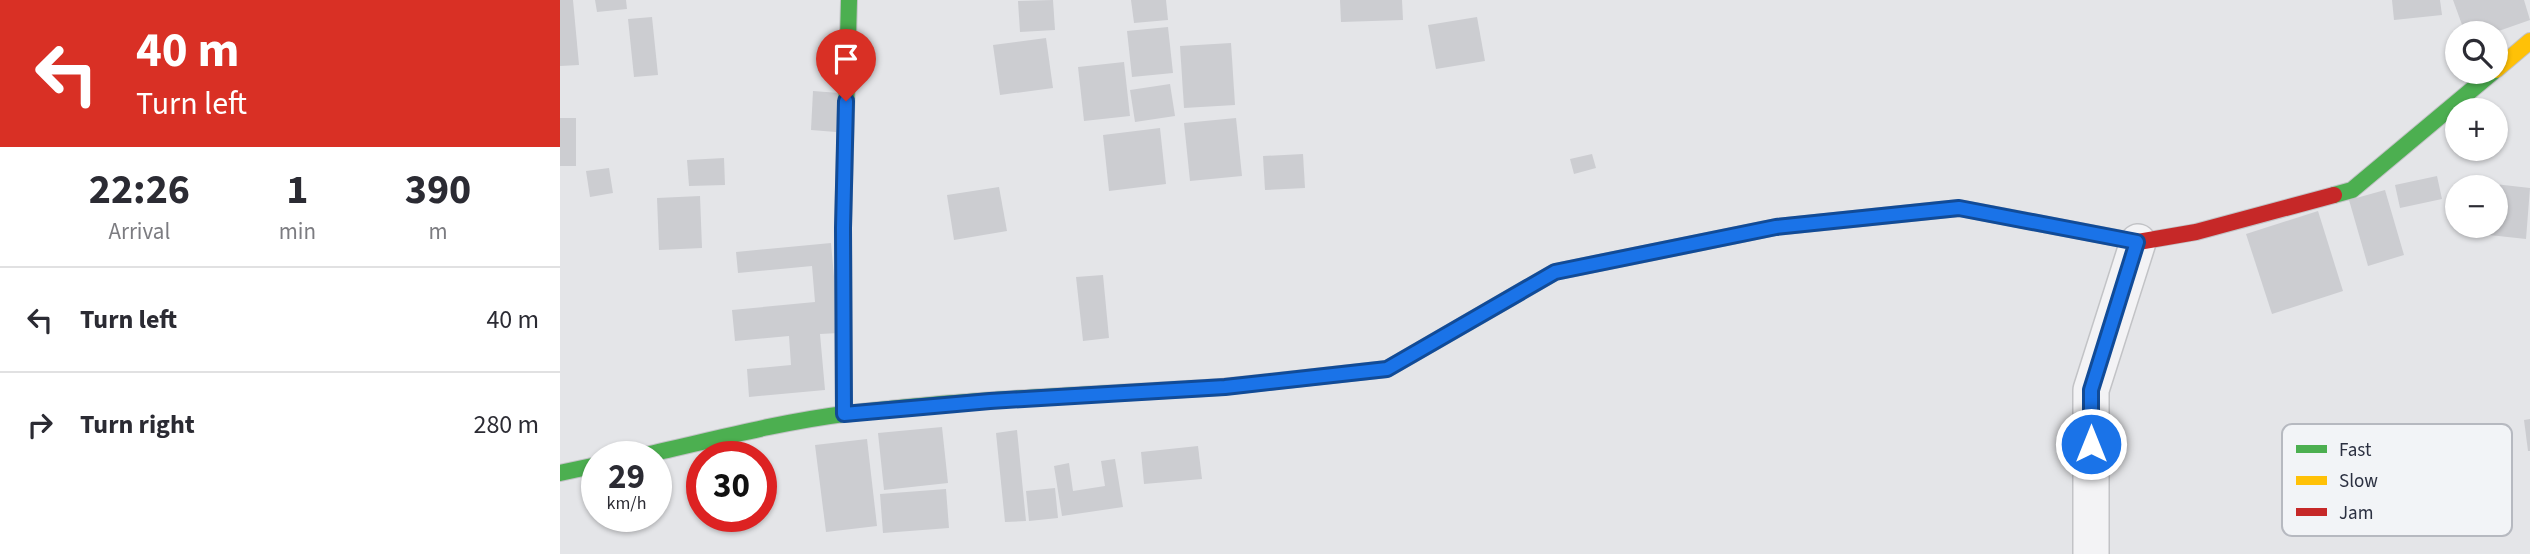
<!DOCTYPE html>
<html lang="en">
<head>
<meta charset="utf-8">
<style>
  body { margin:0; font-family:"Source Sans 3",sans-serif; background:#f7f7f7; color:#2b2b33; height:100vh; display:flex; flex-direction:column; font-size:26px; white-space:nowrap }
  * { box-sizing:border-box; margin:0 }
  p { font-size:23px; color:#7c7c81 }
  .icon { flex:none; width:38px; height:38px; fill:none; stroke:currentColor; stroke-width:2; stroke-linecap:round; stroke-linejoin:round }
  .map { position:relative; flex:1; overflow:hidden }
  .side { display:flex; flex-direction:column; background:#fff; width:560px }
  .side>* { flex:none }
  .top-card { background:#d93025; color:#fff; overflow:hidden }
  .tools { position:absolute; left:1885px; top:21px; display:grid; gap:14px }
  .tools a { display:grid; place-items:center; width:63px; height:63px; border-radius:50%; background:#fff; box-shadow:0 2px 5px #0004; font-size:35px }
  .speed { position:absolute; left:21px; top:441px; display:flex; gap:14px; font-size:35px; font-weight:700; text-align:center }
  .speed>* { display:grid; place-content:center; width:91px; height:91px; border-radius:50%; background:#fff; box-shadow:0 2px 5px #0004; line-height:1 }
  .speed small { font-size:18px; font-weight:400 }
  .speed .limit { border:10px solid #d22; background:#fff; color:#111 }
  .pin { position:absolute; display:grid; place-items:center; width:60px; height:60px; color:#fff; margin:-72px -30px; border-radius:50% 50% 50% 0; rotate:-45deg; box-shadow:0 0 7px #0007 }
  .pin .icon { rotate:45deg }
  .me { position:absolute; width:77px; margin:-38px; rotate:0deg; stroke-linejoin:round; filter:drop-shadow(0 0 5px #0008) }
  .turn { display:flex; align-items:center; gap:24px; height:147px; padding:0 21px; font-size:32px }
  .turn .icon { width:91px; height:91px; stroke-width:2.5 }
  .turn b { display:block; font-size:49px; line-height:60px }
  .eta { display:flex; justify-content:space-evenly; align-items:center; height:119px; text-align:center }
  .eta b { font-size:42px; font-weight:700; line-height:49px }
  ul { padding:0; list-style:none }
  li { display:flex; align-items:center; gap:21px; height:105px; padding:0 21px; border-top:2px solid #e1e1e2 }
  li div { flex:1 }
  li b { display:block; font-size:26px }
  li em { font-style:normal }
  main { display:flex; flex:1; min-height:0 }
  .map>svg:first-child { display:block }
  .building { fill:#cccdd1 }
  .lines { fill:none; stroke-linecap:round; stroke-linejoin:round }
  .street-casing { stroke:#c2c3c6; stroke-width:38 }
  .fast-casing { stroke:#c2c3c6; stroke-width:18 }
  .slow-casing { stroke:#c2c3c6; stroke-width:18 }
  .jam-casing { stroke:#c2c3c6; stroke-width:18 }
  .street { stroke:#f3f3f5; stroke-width:35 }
  .fast { stroke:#4caf50; stroke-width:16 }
  .slow { stroke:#ffc107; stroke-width:16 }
  .jam { stroke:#c62828; stroke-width:16 }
  .route-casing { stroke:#114b97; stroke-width:18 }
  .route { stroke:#1a73e8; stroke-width:12 }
  .key { fill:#f2f4f7; stroke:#b6b9c0; stroke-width:2 }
  .key-label { font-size:19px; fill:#2b3041 }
</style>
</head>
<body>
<main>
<section class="side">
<div class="top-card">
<div class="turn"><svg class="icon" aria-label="left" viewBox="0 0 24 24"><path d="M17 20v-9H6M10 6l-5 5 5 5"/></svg><div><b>40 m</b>Turn left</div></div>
</div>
<div class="eta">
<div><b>22:26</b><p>Arrival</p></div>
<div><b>1</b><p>min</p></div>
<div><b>390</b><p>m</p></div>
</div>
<ul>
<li><svg class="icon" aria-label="left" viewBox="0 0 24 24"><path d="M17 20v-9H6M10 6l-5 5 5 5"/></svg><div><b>Turn left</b></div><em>40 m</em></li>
<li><svg class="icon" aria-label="right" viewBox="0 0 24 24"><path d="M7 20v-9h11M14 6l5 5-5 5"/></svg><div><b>Turn right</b></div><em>280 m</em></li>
</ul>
</section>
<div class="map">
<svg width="1970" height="554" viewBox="0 0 1970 554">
  <rect width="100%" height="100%" fill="#e4e5e8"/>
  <g class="building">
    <path d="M0 0H13L19 65 0 66Z"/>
    <path d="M35 0H66L67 9 37 12Z"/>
    <path d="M493 0 495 30 460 32 458 1Z"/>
    <path d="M571 0H606L608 20 574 23Z"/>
    <path d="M780 0H842L843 20 781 22Z"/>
    <path d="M1832 0H1880L1882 15 1834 20Z"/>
    <path d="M1893 0H1964L1970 20 1933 33H1905Z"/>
    <path d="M92 17 98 75 74 77 68 19Z"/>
    <path d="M917 17 925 61 876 69 868 25Z"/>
    <path d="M608 27 613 73 572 77 567 31Z"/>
    <path d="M486 38 493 88 440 95 433 45Z"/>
    <path d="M671 43 675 105 624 108 620 46Z"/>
    <path d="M564 62 570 116 524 121 518 67Z"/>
    <path d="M610 84 615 116 575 122 570 90Z"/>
    <path d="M253 91 279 93 276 132 251 130Z"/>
    <rect x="0" y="118" width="16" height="48"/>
    <path d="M676 118 682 176 630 181 624 123Z"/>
    <path d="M600 128 606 184 549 191 543 135Z"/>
    <path d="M743 154 745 188 705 190 703 156Z"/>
    <path d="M1032 154 1036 168 1014 174 1010 159Z"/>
    <path d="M164 158 165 185 129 186 127 160Z"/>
    <path d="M49 168 53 193 30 197 26 171Z"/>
    <path d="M1877 176 1882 199 1840 208 1835 185Z"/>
    <path d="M1926 183 1970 188 1966 239 1920 234 1921 226H1936V187H1926Z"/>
    <path d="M439 187 447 231 394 240 387 195Z"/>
    <path d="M1825 190 1844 255 1808 266 1789 200Z"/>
    <path d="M140 196 142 248 99 250 97 198Z"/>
    <path d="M1758 211 1783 291 1712 314 1686 234Z"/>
    <path d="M271 243 279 333 260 334 265 390 189 397 187 369 231 365 229 336 175 341 172 310 255 302 252 266 178 273 176 252Z"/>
    <path d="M543 275 549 338 523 341 516 277Z"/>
    <path d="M1970 419V451H1968L1964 420Z"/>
    <path d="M1889 423 1895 459 1841 467 1835 431Z"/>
    <path d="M382 427 388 483 324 490 318 433Z"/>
    <path d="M457 430 466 521 445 522 436 433Z"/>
    <path d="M307 439 317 526 266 532 255 445Z"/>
    <path d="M638 446 642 479 584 484 581 452Z"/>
    <path d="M555 459 563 507 502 516 494 466 509 463 513 491 545 486 541 461Z"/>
    <path d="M495 488 498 518 469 521 466 491Z"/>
    <path d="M386 489 389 528 323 533 320 494Z"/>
  </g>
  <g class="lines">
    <g class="street-casing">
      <path id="street" d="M1531 554V390L1578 242"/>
    </g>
    <g class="fast-casing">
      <g id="fast">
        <path d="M1774 195 1792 190 1933 72"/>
        <path d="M853 354 995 272 1216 227 1399 208 1431 214"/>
        <path d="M284 414 283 227 289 0"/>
        <path d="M76 457C145 442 214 423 284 414 409 398 535 395 661 387"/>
        <path d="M0 473 37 465"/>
      </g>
    </g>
    <g class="slow-casing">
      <path id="slow" d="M1936 70 1970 41"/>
    </g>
    <g class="jam-casing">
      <g id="jam">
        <path d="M1431 214 1578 242 1636 232 1774 195"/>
        <path d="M661 387 827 369 853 354"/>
      </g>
    </g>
    <use href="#street" class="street"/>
    <use href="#fast" class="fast"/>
    <use href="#slow" class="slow"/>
    <use href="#jam" class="jam"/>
  </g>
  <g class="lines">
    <g class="route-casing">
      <path id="route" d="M286 101 283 228 284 414 430 401 665 387 827 369 995 272 1216 227 1399 208 1577 242 1531 390V444"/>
    </g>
    <use href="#route" class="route"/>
  </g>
  <rect x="1722" y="424" width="230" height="112" rx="10" class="key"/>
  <rect x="1736" y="445" width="31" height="8" fill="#4caf50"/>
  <rect x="1736" y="476" width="31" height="9" fill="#ffc107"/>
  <rect x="1736" y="508" width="31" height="8" fill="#c62828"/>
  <g class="key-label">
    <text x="1779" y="456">Fast</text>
    <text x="1779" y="487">Slow</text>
    <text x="1779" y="519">Jam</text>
  </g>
</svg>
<div class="tools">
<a><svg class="icon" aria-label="search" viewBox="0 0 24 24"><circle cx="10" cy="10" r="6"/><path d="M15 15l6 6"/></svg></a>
<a>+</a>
<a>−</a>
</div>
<div class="speed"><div>29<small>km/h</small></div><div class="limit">30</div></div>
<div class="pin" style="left:286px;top:101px;background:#d93025"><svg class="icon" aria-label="arrive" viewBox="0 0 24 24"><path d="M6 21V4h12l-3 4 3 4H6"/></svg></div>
<svg class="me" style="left:1531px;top:444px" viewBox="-20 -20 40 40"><circle r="17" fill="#1a73e8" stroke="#fff" stroke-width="3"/><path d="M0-11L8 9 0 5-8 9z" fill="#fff"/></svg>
</div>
</main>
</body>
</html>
